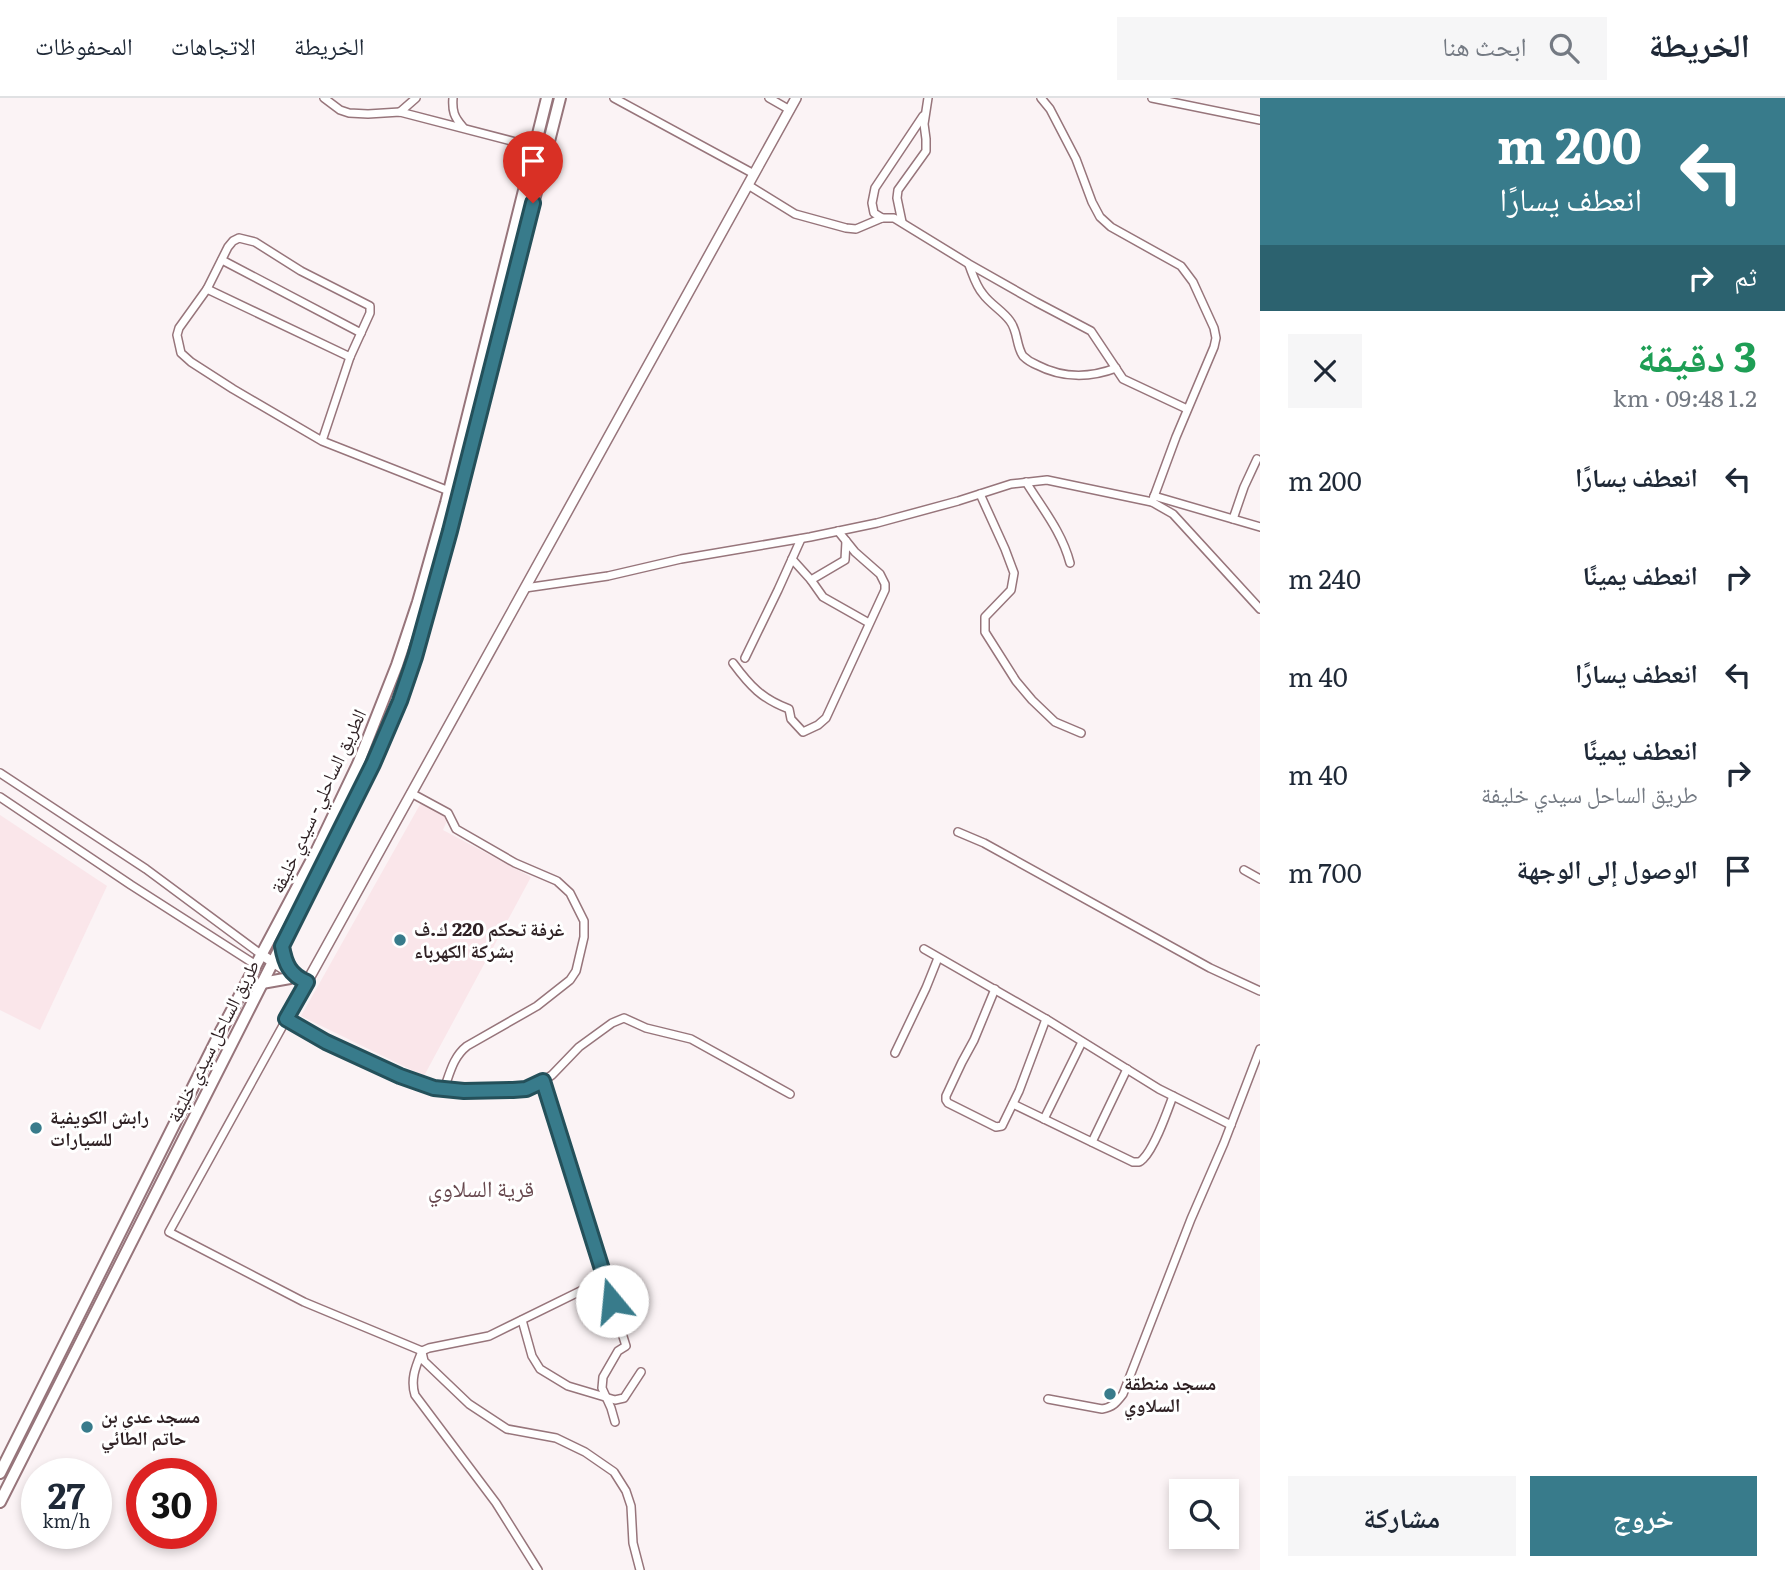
<!DOCTYPE html>
<html lang="ar">
<head>
<meta charset="utf-8">
<style>
  body { margin:0; font-family:Literata,"Noto Naskh Arabic",serif; background:#f6f6f7; color:#1f2937; direction:rtl; height:100vh; display:flex; flex-direction:column; font-size:26px; white-space:nowrap }
  * { box-sizing:border-box; margin:0 }
  p { font-size:23px; color:#747a83 }
  .icon { flex:none; width:38px; height:38px; fill:none; stroke:currentColor; stroke-width:2; stroke-linecap:round; stroke-linejoin:round }
  .map { position:relative; flex:1; overflow:hidden; direction:ltr }
  .panel { display:flex; flex-direction:column; background:#fff; width:525px }
  .panel>* { flex:none }
  .guide { background:#387b8b; color:#fff; overflow:hidden }
  .controls { position:absolute; left:1169px; top:1381px; display:grid; gap:14px }
  .controls a { display:grid; place-items:center; width:70px; height:70px; border-radius:0px; background:#fff; box-shadow:0 4px 10px #0003; font-size:35px }
  .speed { position:absolute; left:21px; top:1360px; display:flex; gap:14px; font-size:35px; font-weight:700; text-align:center }
  .speed>* { display:grid; place-content:center; width:91px; height:91px; border-radius:50%; background:#fff; box-shadow:0 4px 10px #0003; line-height:1 }
  .speed small { font-size:18px; font-weight:400 }
  .speed .limit { border:10px solid #d22; background:#fff; color:#111 }
  .pin { position:absolute; display:grid; place-items:center; width:60px; height:60px; color:#fff; margin:-72px -30px; border-radius:50% 50% 50% 0; rotate:-45deg; box-shadow:0 0 7px #0007 }
  .pin .icon { rotate:45deg }
  .me { position:absolute; width:77px; margin:-38px; rotate:343deg; stroke-linejoin:round; filter:drop-shadow(0 0 5px #0008) }
  .turn { display:flex; align-items:center; gap:24px; height:147px; padding:0 28px; font-size:32px }
  .turn .icon { width:91px; height:91px; stroke-width:2.5 }
  .turn b { display:block; font-size:49px; line-height:60px }
  .then { display:flex; align-items:center; height:66px; padding:0 28px; background:#0003; gap:14px; font-size:26px }
  .round { display:grid; place-items:center; flex:none; width:74px; height:74px; border-radius:0px; background:#f6f6f7 }
  .headline { display:flex; align-items:center; justify-content:space-between; height:119px; padding:0 28px }
  h1 { font-size:42px; font-weight:700; line-height:52px; color:#1e9e55 }
  .action { display:flex; gap:14px; margin-top:auto; padding:14px 28px }
  .action a { flex:1; height:80px; border-radius:0px; background:#387b8b; color:#fff; font-size:28px; font-weight:700; line-height:80px; text-align:center }
  .action a+a { background:#f6f6f7; color:#1f2937 }
  ul { padding:0; list-style:none }
  li { display:flex; align-items:center; gap:21px; height:98px; padding:0 28px }
  li div { flex:1 }
  li b { display:block; font-size:26px }
  li em { font-style:normal }
  header { display:flex; align-items:center; gap:42px; box-sizing:border-box; height:98px; padding:0 35px; background:#fff; border-bottom:2px solid #e0e1e3 }
  header strong { font-size:33px }
  nav { display:flex; gap:38px; margin-inline-start:auto; font-size:24px }
  .search { width:490px; height:63px; background:#f6f6f7; display:flex; align-items:center; gap:18px; box-sizing:border-box; padding:0 24px; border-radius:0px; color:#747a83; font-size:26px }
  main { display:flex; flex:1; min-height:0 }
  .map>svg:first-child { display:block }
  .built { fill:#fae6ea }
  .lines { fill:none; stroke-linecap:round; stroke-linejoin:round }
  .minor-casing { stroke:#97757b; stroke-width:10 }
  .tertiary-casing { stroke:#97757b; stroke-width:12 }
  .trunk-casing { stroke:#97757b; stroke-width:14 }
  .minor { stroke:#fff; stroke-width:7 }
  .tertiary { stroke:#fff; stroke-width:9 }
  .trunk { stroke:#fff; stroke-width:10 }
  .route-casing { stroke:#24505a; stroke-width:18 }
  .route { stroke:#387b8b; stroke-width:12 }
  .poi-dot { fill:#387b8b; stroke:#fff; stroke-width:2.5 }
  .labels { text-anchor:middle; stroke-width:6; stroke-linejoin:round; paint-order:stroke }
  .street-label { font-size:19px; fill:#2f2124; stroke:#fff }
  .poi-label { font-size:19px; font-weight:bold; fill:#2f2124; stroke:#fff; text-anchor:start }
  .quarter-label { font-size:23px; fill:#67484e; stroke:#fff }
</style>
</head>
<body>
<header>
<strong>الخريطة</strong>
<div class="search"><svg class="icon" aria-label="search" viewBox="0 0 24 24"><circle cx="10" cy="10" r="6"/><path d="M15 15l6 6"/></svg>ابحث هنا</div>
<nav><a>الخريطة</a><a>الاتجاهات</a><a>المحفوظات</a></nav>
</header>
<main>
<section class="panel">
<div class="guide">
<div class="turn"><svg class="icon" aria-label="left" viewBox="0 0 24 24"><path d="M17 20v-9H6M10 6l-5 5 5 5"/></svg><div><b>200 m</b>انعطف يسارًا</div></div>
<div class="then">ثم<svg class="icon" aria-label="right" viewBox="0 0 24 24"><path d="M7 20v-9h11M14 6l5 5-5 5"/></svg></div>
</div>
<div class="headline"><div><h1>3 دقيقة</h1><p>1.2 km · 09:48</p></div><a class="round"><svg class="icon" aria-label="close" viewBox="0 0 24 24"><path d="M6 6l12 12M18 6L6 18"/></svg></a></div>
<ul>
<li><svg class="icon" aria-label="left" viewBox="0 0 24 24"><path d="M17 20v-9H6M10 6l-5 5 5 5"/></svg><div><b>انعطف يسارًا</b></div><em>200 m</em></li>
<li><svg class="icon" aria-label="right" viewBox="0 0 24 24"><path d="M7 20v-9h11M14 6l5 5-5 5"/></svg><div><b>انعطف يمينًا</b></div><em>240 m</em></li>
<li><svg class="icon" aria-label="left" viewBox="0 0 24 24"><path d="M17 20v-9H6M10 6l-5 5 5 5"/></svg><div><b>انعطف يسارًا</b></div><em>40 m</em></li>
<li><svg class="icon" aria-label="right" viewBox="0 0 24 24"><path d="M7 20v-9h11M14 6l5 5-5 5"/></svg><div><b>انعطف يمينًا</b><p>طريق الساحل سيدي خليفة</p></div><em>40 m</em></li>
<li><svg class="icon" aria-label="arrive" viewBox="0 0 24 24"><path d="M6 21V4h12l-3 4 3 4H6"/></svg><div><b>الوصول إلى الوجهة</b></div><em>700 m</em></li>
</ul>
<div class="action"><a>خروج</a><a>مشاركة</a></div>
</section>
<div class="map">
<svg width="1260" height="1472" viewBox="0 0 1260 1472">
  <rect width="100%" height="100%" fill="#fbf3f5"/>
  <g class="built">
    <path d="M422 703 449 718 443 732 531 779 424 978 301 918Z"/>
    <path d="M0 717 107 788 40 932 0 912Z"/>
  </g>
  <g class="lines">
    <g class="minor-casing">
      <g id="minor">
        <path d="M324 0 340 12 349 15 368 16 400 14 535 49"/>
        <path d="M453 0C452 13 454 19 463 29"/>
        <path d="M614 0 754 76"/>
        <path d="M769 0 790 12"/>
        <path d="M1041 0 1050 11 1076 61 1092 104 1100 119 1111 129 1181 168 1193 184 1214 230 1216 240 1214 249 1176 339 1152 404"/>
        <path d="M1152 0 1260 22"/>
        <path d="M400 14 416 0"/>
        <path d="M748 87 795 116 846 130 856 131 882 120H894L969 166 1036 204 1091 233 1123 281 1187 311"/>
        <path d="M882 120 874 115 872 105 875 90 923 18"/>
        <path d="M902 124 897 100 898 92 926 53V41L924 26 928 0"/>
        <path d="M222 162 361 235"/>
        <path d="M969 167C973 177 976 188 983 196 990 206 1003 213 1010 223 1018 233 1016 248 1023 258 1027 262 1032 265 1037 267 1062 280 1090 280 1116 270"/>
        <path d="M207 191 350 259"/>
        <path d="M322 343 350 259 370 215V208L301 173 255 144 239 140 233 143 228 149 207 191 179 230 177 237 181 255 191 264 233 291 322 343 449 393"/>
        <path d="M1026 384C1042 410 1062 434 1070 465"/>
        <path d="M980 396 1005 451 1014 475 1011 492 985 519V534L1016 583 1032 602 1055 624 1081 635"/>
        <path d="M1154 398 1260 429"/>
        <path d="M1233 421 1244 389 1257 361"/>
        <path d="M792 461 811 482 845 462 846 443"/>
        <path d="M811 482 823 499 869 525"/>
        <path d="M525 490 608 478 681 461 810 439 877 425 958 403 1011 386 1047 382 1152 404 1173 416 1260 511"/>
        <path d="M745 560 778 492 801 441"/>
        <path d="M733 565C750 588 762 601 789 611L791 621 803 634 818 627 826 620 885 492V486L880 476 855 454 838 433"/>
        <path d="M0 675 146 771 262 857"/>
        <path d="M411 695 448 715 456 731 515 765 557 783 570 795 584 823V839L576 873 570 882 537 908 467 948C453 959 450 975 444 991"/>
        <path d="M0 699 131 787 256 867"/>
        <path d="M958 734 984 745 1210 870 1260 893"/>
        <path d="M1244 772 1260 781"/>
        <path d="M924 851 1046 921 1159 991 1231 1027"/>
        <path d="M307 884 169 1134 304 1204 422 1253"/>
        <path d="M995 891 974 942 962 964 946 998V1002L948 1005 996 1029 1002 1028 1019 993 1046 921"/>
        <path d="M286 921 326 944 400 977 434 990 464 993H485L525 991 540 985 552 977 579 949 612 925 624 920 646 930 691 941 790 996"/>
        <path d="M895 955 926 890 938 860"/>
        <path d="M543 983 626 1248 618 1253 603 1279 602 1290 611 1310 615 1324"/>
        <path d="M1013 1006 1133 1064C1139 1064 1139 1065 1143 1061 1155 1049 1167 1014 1173 998"/>
        <path d="M1044 1021 1082 944"/>
        <path d="M1092 1044 1127 971"/>
        <path d="M522 1222 532 1258 540 1271 568 1288 615 1302 624 1300 641 1274"/>
        <path d="M422 1254 424 1263 469 1306 507 1331 556 1340 585 1354 614 1374 626 1393 631 1408 633 1445 640 1472"/>
        <path d="M1048 1301 1102 1311C1113 1309 1116 1305 1123 1296L1191 1121 1224 1045 1260 951"/>
        <path d="M538 1472 496 1405 415 1297C410 1281 416 1268 422 1253L429 1250 489 1238 605 1181"/>
      </g>
    </g>
    <g class="tertiary-casing">
      <path id="tertiary" d="M262 857 299 881 307 884 796 0"/>
    </g>
    <g class="trunk-casing">
      <g id="trunk">
        <path d="M281 848 284 862 292 876"/>
        <path d="M262 885 290 880"/>
        <path d="M0 1375 222 931 317 752 358 666 397 567 418 504 446 405 547 0"/>
        <path d="M0 1404 373 666 400 603 415 559 450 433 560 0"/>
      </g>
    </g>
    <use href="#minor" class="minor"/>
    <use href="#tertiary" class="tertiary"/>
    <use href="#trunk" class="trunk"/>
  </g>
  <g class="lines">
    <g class="route-casing">
      <path id="route" d="M533 105 450 433 415 559 400 603 373 666 282 848C285 866 290 877 307 884L286 921 326 944 400 978 434 990 464 993 513 992 526 991 543 983 612 1203"/>
    </g>
    <use href="#route" class="route"/>
  </g>
  <g class="poi-dot">
    <circle cx="400" cy="842" r="7"/>
    <circle cx="36" cy="1030" r="7"/>
    <circle cx="1110" cy="1296" r="7"/>
    <circle cx="87" cy="1329" r="7"/>
  </g>
  <g class="labels">
    <g class="street-label">
      <text transform="translate(318 703) rotate(-65)" y="7">الطريق الساحلي- سيدي خليفة</text>
      <text transform="translate(213 943) rotate(-63)" y="7">طريق الساحل سيدي خليفة</text>
    </g>
    <g class="poi-label">
      <text x="414" y="838">غرفة تحكم 220 ك.ف<tspan x="414" dy="22">بشركة الكهرباء</tspan></text>
      <text x="50" y="1026">رابش الكويفية<tspan x="50" dy="22">للسيارات</tspan></text>
      <text x="1124" y="1292">مسجد منطقة<tspan x="1124" dy="22">السلاوي</tspan></text>
      <text x="101" y="1325">مسجد عدي بن<tspan x="101" dy="22">حاتم الطائي</tspan></text>
    </g>
    <g class="quarter-label">
      <text x="481" y="1099">قرية السلاوي</text>
    </g>
  </g>
</svg>
<div class="controls">
<a><svg class="icon" aria-label="search" viewBox="0 0 24 24"><circle cx="10" cy="10" r="6"/><path d="M15 15l6 6"/></svg></a>
</div>
<div class="speed"><div>27<small>km/h</small></div><div class="limit">30</div></div>
<div class="pin" style="left:533px;top:105px;background:#d93025"><svg class="icon" aria-label="arrive" viewBox="0 0 24 24"><path d="M6 21V4h12l-3 4 3 4H6"/></svg></div>
<svg class="me" style="left:612px;top:1203px" viewBox="-20 -20 40 40"><circle r="19" fill="#fff"/><path d="M0-13L10 11 0 6-10 11z" fill="#387b8b"/></svg>
</div>
</main>
</body>
</html>
